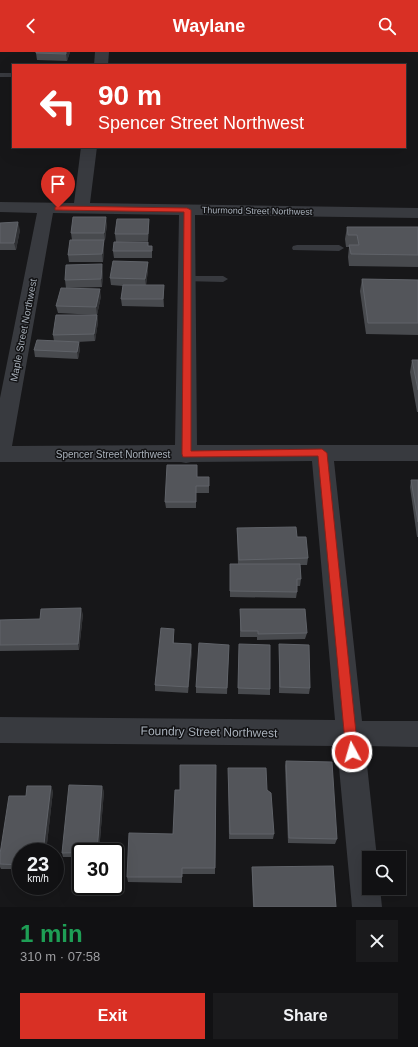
<!DOCTYPE html>
<html lang="en">
<head>
<meta charset="utf-8">
<style>
  body { margin:0; font-family:Helvetica,sans-serif; background:#1a1a1c; color:#f1f3f6; height:100vh; display:flex; flex-direction:column; font-size:15px; white-space:nowrap }
  * { box-sizing:border-box; margin:0 }
  p { font-size:13px; color:#9c9da0 }
  .icon { flex:none; width:22px; height:22px; fill:none; stroke:currentColor; stroke-width:2; stroke-linecap:round; stroke-linejoin:round }
  .map { position:relative; height:855px; overflow:hidden }
  .side { display:flex; flex-direction:column; background:#111113; flex:1 }
  .side>* { flex:none }
  .top-card { position:absolute; left:12px; top:12px; width:394px; height:84px; border-radius:0px; box-shadow:0 4px 16px #0002,0 0 0 1px #303133; background:#d93025; color:#fff; overflow:hidden }
  .buttons { position:absolute; left:362px; top:799px; display:grid; gap:8px }
  .buttons a { display:grid; place-items:center; width:44px; height:44px; border-radius:0px; background:#111113; box-shadow:0 4px 16px #0002,0 0 0 1px #303133; font-size:20px }
  .speed { position:absolute; left:12px; top:791px; display:flex; gap:8px; font-size:20px; font-weight:700; text-align:center }
  .speed>* { display:grid; place-content:center; width:52px; height:52px; border-radius:50%; background:#111113; box-shadow:0 4px 16px #0002,0 0 0 1px #303133; line-height:1 }
  .speed small { font-size:10px; font-weight:400 }
  .speed .limit { border:2px solid #111; border-radius:6px; background:#fff; color:#111 }
  .pin { position:absolute; display:grid; place-items:center; width:34px; height:34px; color:#fff; margin:-41px -17px; border-radius:50% 50% 50% 0; rotate:-45deg; box-shadow:0 0 4px #0007 }
  .pin .icon { rotate:45deg }
  .me { position:absolute; width:44px; margin:-22px; rotate:354deg; stroke-linejoin:round; filter:drop-shadow(0 0 3px #0008) }
  .turn { display:flex; align-items:center; gap:14px; height:84px; padding:0 20px; font-size:18px }
  .turn .icon { width:52px; height:52px; stroke-width:2.5 }
  .turn b { display:block; font-size:28px; line-height:34px }
  .round { display:grid; place-items:center; flex:none; width:42px; height:42px; border-radius:0px; background:#1a1a1c }
  .overview { display:flex; align-items:center; justify-content:space-between; height:68px; padding:0 20px }
  h1 { font-size:24px; font-weight:700; line-height:30px; color:#1e9e55 }
  .primary-button { display:flex; gap:8px; margin-top:auto; padding:8px 20px }
  .primary-button a { flex:1; height:46px; border-radius:0px; background:#d93025; color:#fff; font-size:16px; font-weight:700; line-height:46px; text-align:center }
  .primary-button a+a { background:#1a1a1c; color:#f1f3f6 }
  header { display:flex; justify-content:space-between; align-items:center; height:52px; padding:0 20px; background:#d93025; color:#fff; font-size:18px; font-weight:700 }
  .map>svg:first-child { display:block }
  .lines { fill:none; stroke-linecap:round; stroke-linejoin:round }
  .service { fill:#383a3f; fill-rule:evenodd }
  .minor { fill:#383a3f; fill-rule:evenodd }
  .wall { fill:#484a4e }
  .shaded-wall { fill:#303134 }
  .building { fill:#53555a; stroke:#606369 }
  .route { fill:#d93025; stroke:#8d1f18 }
  .labels { text-anchor:middle; stroke-width:3; stroke-linejoin:round; paint-order:stroke }
  .far-street-label { font-size:9px; fill:#a8b0ba; stroke:#121214 }
  .street-label { font-size:10px; fill:#a8b0ba; stroke:#121214 }
  .near-street-label { font-size:12px; fill:#a8b0ba; stroke:#121214 }
</style>
</head>
<body>
<header><svg class="icon" aria-label="back" viewBox="0 0 24 24"><path d="M15 5l-7 7 7 7"/></svg>Waylane<svg class="icon" aria-label="search" viewBox="0 0 24 24"><circle cx="10" cy="10" r="6"/><path d="M15 15l6 6"/></svg></header>
<div class="map">
<svg width="418" height="855" viewBox="0 0 418 855">
  <rect width="100%" height="100%" fill="#171719"/>
  <g class="lines">
    <g class="service">
      <rect x="0" y="21" width="13" height="4"/>
      <path d="M297 193H339L344 196 339 199 293 198 292 196 293 194Z"/>
      <path d="M187 224H223L228 227 223 230 183 229 182 227Z"/>
    </g>
    <g class="minor">
      <path d="M95 0H109L108 13H94Z"/>
      <path d="M81 95H97L90 151 418 156V166L195 163 197 393H418V409H334L362 669H418V695L365 694 377 806H369V836H380L382 855H352L337 694 0 691V665L335 668 312 409 191 410 186 411 181 410H0V346L37 161 0 160V150L74 151ZM53 161 179 163 175 393 12 394Z"/>
    </g>
  </g>
  <g class="wall">
    <path d="M70 0 67 9 37 8 36 1Z"/>
    <path d="M149 167V174L148 189 116 190 115 182Z"/>
    <path d="M0 171 20 178 16 198H0Z"/>
    <path d="M107 172 105 188H104V195L103 210H69L68 203 72 188 71 181Z"/>
    <path d="M347 175H418V215L349 214 348 205 349 195H346L345 187Z"/>
    <path d="M148 194H152V206H114L113 199Z"/>
    <path d="M148 210V218L146 233 164 241V255L122 254 121 247 123 234 111 233 110 226Z"/>
    <path d="M103 219 102 235 66 236 65 228Z"/>
    <path d="M362 227 418 228V283L366 282 360 239Z"/>
    <path d="M101 244 97 263 98 270 95 289 77 290 80 297 78 307 35 305 34 298 54 289 53 283 96 263 58 261 56 254Z"/>
    <path d="M412 308H418V360H417L410 320Z"/>
    <path d="M197 425H209V441H196V456H166L165 450Z"/>
    <path d="M411 428H418V485H417L410 435Z"/>
    <path d="M237 476 297 485 308 506 307 513H300L301 527 300 534H297V540L296 546 230 545V512H238L237 483Z"/>
    <path d="M240 557 307 581 305 587 257 588V585H240Z"/>
    <path d="M83 562 79 598 0 599V568L40 567Z"/>
    <path d="M174 583V591L191 592 192 598 188 641 155 639V633Z"/>
    <path d="M279 592 310 636 309 642 279 641Z"/>
    <path d="M229 593 227 642 196 641V635Z"/>
    <path d="M239 598 270 637V643L238 642Z"/>
    <path d="M286 709 337 787 335 792 288 791 285 714Z"/>
    <path d="M216 713 215 822H182V831L128 830 127 825 173 782 180 738Z"/>
    <path d="M228 716 274 782 273 787H229Z"/>
    <path d="M53 739 46 800H21V817H1L0 815V802Z"/>
    <path d="M104 739 99 800H81V805H63L62 801Z"/>
    <path d="M252 815 336 855H253L252 819Z"/>
  </g>
  <g class="shaded-wall">
    <path d="M66 0H70L67 9 66 2Z"/>
    <path d="M106 165 107 172 105 188 104 181Z"/>
    <path d="M149 167V174L148 189V182Z"/>
    <path d="M18 170 20 178 16 198 14 191Z"/>
    <path d="M104 188V195L103 210 102 202Z"/>
    <path d="M148 210V218L146 234 145 227Z"/>
    <path d="M102 212 103 219 102 235 101 227Z"/>
    <path d="M164 233V255L163 247Z"/>
    <path d="M100 237 101 244 97 263 96 255Z"/>
    <path d="M97 263 98 270 95 289 94 282Z"/>
    <path d="M79 290 80 297 78 307 77 300Z"/>
    <path d="M81 556 83 562 79 598 78 592Z"/>
    <path d="M191 592 192 598 188 641V635Z"/>
    <path d="M51 734 53 739 46 800H43Z"/>
    <path d="M102 734 104 739 99 800H97Z"/>
  </g>
  <g class="building">
    <path d="M36 0H66V2L36 1Z"/>
    <path d="M73 165H106L104 181H71Z"/>
    <path d="M117 167H149L148 182H115Z"/>
    <path d="M18 170 14 191H0V171Z"/>
    <path d="M347 175H418V203L351 202 349 193H359L357 183H348Z"/>
    <path d="M70 188H104L102 202 68 203Z"/>
    <path d="M114 190H148V194H152V199H113Z"/>
    <path d="M113 209 148 210 145 227 110 226Z"/>
    <path d="M102 212 101 227 65 228 66 213Z"/>
    <path d="M362 227 418 228V271H368Z"/>
    <path d="M123 233H164L163 247H121Z"/>
    <path d="M61 236 100 237 96 255 56 254Z"/>
    <path d="M56 263H97L94 282 53 283Z"/>
    <path d="M37 288 79 290 77 300 34 298Z"/>
    <path d="M412 308H418V338Z"/>
    <path d="M167 413H197V425H209V434H196V450H165Z"/>
    <path d="M411 428H418V470Z"/>
    <path d="M296 475 297 485H306L308 506 239 508 237 476Z"/>
    <path d="M230 512H300L301 527H297V540L230 539Z"/>
    <path d="M81 556 78 592 0 593V568L40 567 41 557Z"/>
    <path d="M240 557H305L307 581 258 582V579H241Z"/>
    <path d="M161 576 174 577 173 591 191 592 188 635 155 633Z"/>
    <path d="M199 591 229 593 227 636 196 635Z"/>
    <path d="M239 592 270 593V637L238 636Z"/>
    <path d="M279 592 309 593 310 636 280 635Z"/>
    <path d="M286 709 332 710 337 787 289 786Z"/>
    <path d="M180 713H216L215 816H182V825H127L129 781 173 782 175 738H180Z"/>
    <path d="M228 716H266L267 738 271 741 274 782H230Z"/>
    <path d="M69 733 102 734 97 800 62 801Z"/>
    <path d="M27 734H51L43 800H21V813L0 812V802L9 744H26Z"/>
    <path d="M333 814 336 855H254L252 815Z"/>
  </g>
  <path class="route" d="M58 154 187 156 191 158V399L322 397 327 401 358 700 356 704 352 705 348 704 346 700 318 404 183 405 182 402 184 160 55 158V155Z"/>
  <g class="labels">
    <g class="far-street-label">
      <text transform="translate(257 159) rotate(1)" y="3">Thurmond Street Northwest</text>
    </g>
    <g class="street-label">
      <text transform="translate(23 278) rotate(-79)" y="4">Maple Street Northwest</text>
      <text x="113" y="406">Spencer Street Northwest</text>
    </g>
    <g class="near-street-label">
      <text transform="translate(209 680) rotate(1)" y="4">Foundry Street Northwest</text>
    </g>
  </g>
</svg>
<div class="buttons">
<a><svg class="icon" aria-label="search" viewBox="0 0 24 24"><circle cx="10" cy="10" r="6"/><path d="M15 15l6 6"/></svg></a>
</div>
<div class="speed"><div>23<small>km/h</small></div><div class="limit">30</div></div>
<div class="pin" style="left:58px;top:156px;background:#d93025"><svg class="icon" aria-label="arrive" viewBox="0 0 24 24"><path d="M6 21V4h12l-3 4 3 4H6"/></svg></div>
<svg class="me" style="left:352px;top:700px" viewBox="-20 -20 40 40"><circle r="17" fill="#d93025" stroke="#fff" stroke-width="3"/><path d="M0-11L8 9 0 5-8 9z" fill="#fff"/></svg>
<div class="top-card">
<div class="turn"><svg class="icon" aria-label="left" viewBox="0 0 24 24"><path d="M17 20v-9H6M10 6l-5 5 5 5"/></svg><div><b>90 m</b>Spencer Street Northwest</div></div>
</div>
</div>
<section class="side">
<div class="overview"><div><h1>1 min</h1><p>310 m · 07:58</p></div><a class="round"><svg class="icon" aria-label="close" viewBox="0 0 24 24"><path d="M6 6l12 12M18 6L6 18"/></svg></a></div>
<div class="primary-button"><a>Exit</a><a>Share</a></div>
</section>
</body>
</html>
